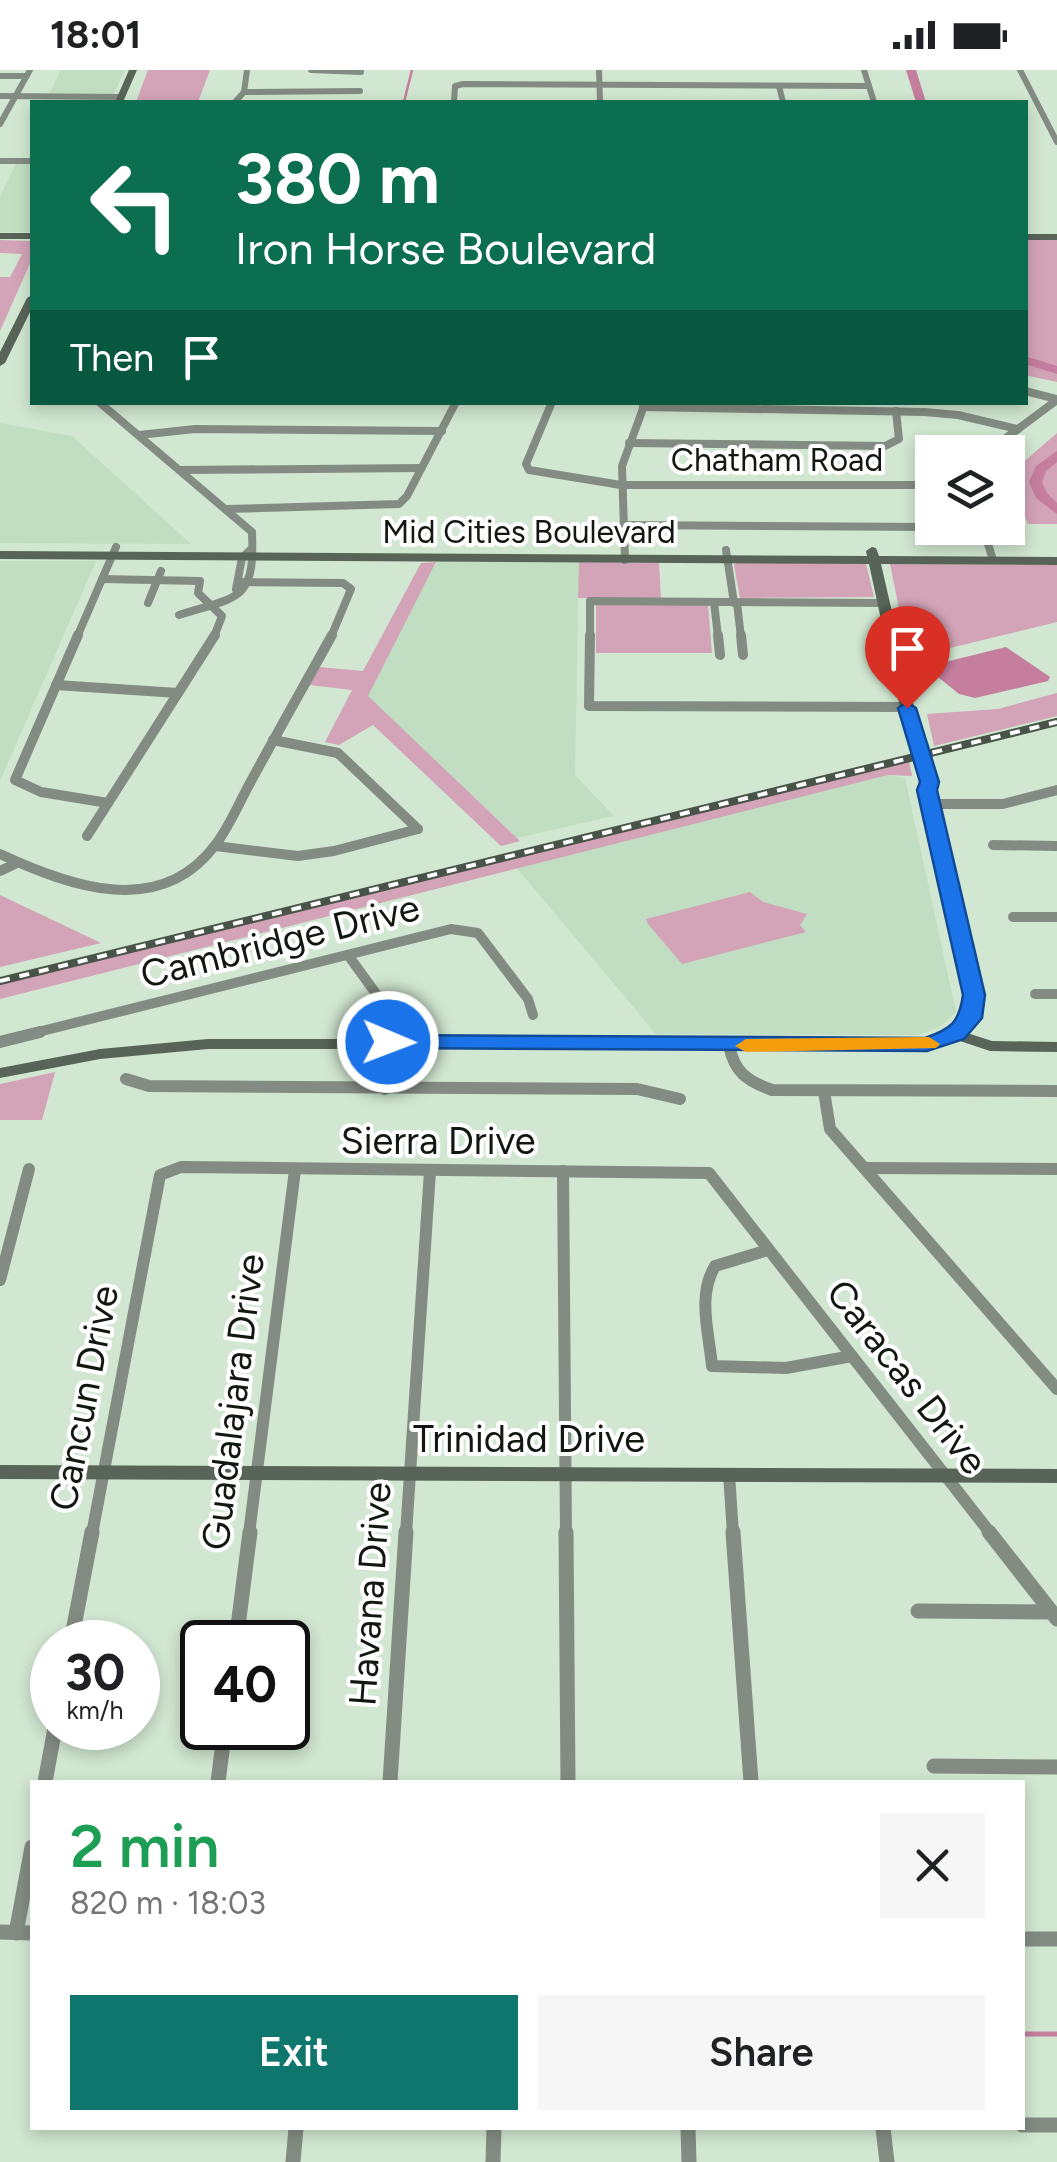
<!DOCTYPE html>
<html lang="en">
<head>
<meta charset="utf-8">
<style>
  body { margin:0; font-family:Figtree,sans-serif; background:#f6f6f6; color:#202124; height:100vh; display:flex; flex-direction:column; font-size:38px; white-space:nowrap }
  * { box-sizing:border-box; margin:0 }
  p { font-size:32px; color:#757577 }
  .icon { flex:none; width:55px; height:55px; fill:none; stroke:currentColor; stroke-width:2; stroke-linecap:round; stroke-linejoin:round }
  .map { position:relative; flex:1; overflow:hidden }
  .side { position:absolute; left:30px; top:1710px; width:995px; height:350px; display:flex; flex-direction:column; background:#fff; border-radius:0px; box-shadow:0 5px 15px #0003 }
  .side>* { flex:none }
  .guide { position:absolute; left:30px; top:30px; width:998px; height:305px; border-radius:0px; box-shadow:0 5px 15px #0003; background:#0b6e4f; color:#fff; overflow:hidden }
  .buttons { position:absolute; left:915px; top:365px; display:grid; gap:20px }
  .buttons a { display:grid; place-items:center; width:110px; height:110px; border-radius:0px; background:#fff; box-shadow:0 5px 15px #0003; font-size:50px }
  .speed { position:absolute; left:30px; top:1550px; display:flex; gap:20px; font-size:50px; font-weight:700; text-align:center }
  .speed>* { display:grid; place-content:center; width:130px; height:130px; border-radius:50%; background:#fff; box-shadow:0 5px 15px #0003; line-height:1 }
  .speed small { font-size:25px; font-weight:400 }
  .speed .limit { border:5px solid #111; border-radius:15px; background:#fff; color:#111 }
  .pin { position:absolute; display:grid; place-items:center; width:85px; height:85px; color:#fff; margin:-102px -42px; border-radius:50% 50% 50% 0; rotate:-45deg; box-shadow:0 0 10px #0007 }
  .pin .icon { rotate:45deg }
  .me { position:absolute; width:110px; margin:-55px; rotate:91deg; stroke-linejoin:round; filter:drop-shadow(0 0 8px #0008) }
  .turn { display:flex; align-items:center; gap:35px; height:210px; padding:0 40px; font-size:45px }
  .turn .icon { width:130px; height:130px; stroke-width:2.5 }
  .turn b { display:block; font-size:70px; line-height:85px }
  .then { display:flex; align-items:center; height:95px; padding:0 40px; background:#0003; gap:20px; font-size:38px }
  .round { display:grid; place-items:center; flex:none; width:105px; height:105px; border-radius:0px; background:#f6f6f6 }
  .summary { display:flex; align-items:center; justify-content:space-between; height:170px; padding:0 40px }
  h1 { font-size:60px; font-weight:600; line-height:75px; color:#1e9e55 }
  .primary-button { display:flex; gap:20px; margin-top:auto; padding:20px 40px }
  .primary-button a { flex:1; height:115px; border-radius:0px; background:#0f766e; color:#fff; font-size:40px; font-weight:600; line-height:115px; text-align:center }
  .primary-button a+a { background:#f6f6f6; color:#202124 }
  .status { display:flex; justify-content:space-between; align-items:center; height:70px; padding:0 50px; background:#fff; direction:ltr }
  .status svg { height:28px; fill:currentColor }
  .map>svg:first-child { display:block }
  .built { fill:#c2dec2 }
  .green { fill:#d3a3b7 }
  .water { fill:#c57e9e }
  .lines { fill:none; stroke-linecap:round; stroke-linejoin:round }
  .stream-far1 { stroke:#c57e9e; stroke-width:2.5 }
  .stream { stroke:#c57e9e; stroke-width:5 }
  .river { fill:#c57e9e; fill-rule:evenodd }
  .street-far4 { stroke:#838c83; stroke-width:6 }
  .street-far3 { stroke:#838c83; stroke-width:8 }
  .street-far2 { stroke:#838c83; stroke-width:10 }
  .street-far1 { stroke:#838c83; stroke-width:12 }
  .street { stroke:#838c83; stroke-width:15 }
  .secondary { fill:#576457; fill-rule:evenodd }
  .rail-casing { stroke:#485448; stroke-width:8 }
  .rail { stroke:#fff; stroke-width:4; stroke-dasharray:10; stroke-linecap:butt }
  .route { fill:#1a73e8; stroke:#114b97; stroke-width:2.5 }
  .slow { fill:#f59e0b }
  .labels { text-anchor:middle; stroke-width:8; stroke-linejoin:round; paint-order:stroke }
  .far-street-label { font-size:32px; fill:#101810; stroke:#fff }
  .street-label { font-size:38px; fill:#101810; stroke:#fff }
</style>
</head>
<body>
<div class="status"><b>18:01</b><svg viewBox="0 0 49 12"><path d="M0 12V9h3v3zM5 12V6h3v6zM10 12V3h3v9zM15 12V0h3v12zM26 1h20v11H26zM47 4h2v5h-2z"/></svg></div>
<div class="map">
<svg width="1057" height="2092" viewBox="0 0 1057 2092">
  <rect width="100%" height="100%" fill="#d1e7d1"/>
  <g class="built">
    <path d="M61 0H125L113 25H49Z"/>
    <path d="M16 93H32V162H0V126Z"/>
    <path d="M0 353 72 366 191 474 0 473Z"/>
    <path d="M0 491H96L0 711Z"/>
    <path d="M436 492H579L575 705 614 746 517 768 367 626Z"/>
    <path d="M909 687V690L0 914V906Z"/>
    <path d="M888 705 905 708 956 942 941 956 919 965 656 964 515 796Z"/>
  </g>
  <g class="green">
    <path d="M148 0H210L198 32H136Z"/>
    <path d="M0 170 32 171V189L0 261V207H10L22 184 0 183Z"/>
    <path d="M1025 170H1057V312L1025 305Z"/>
    <path d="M1057 363V454H1028L1016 424 1020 395Z"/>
    <path d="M436 492 368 626 520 771 501 776 373 655 339 675 325 672 352 620 309 615 319 597 363 601 421 493Z"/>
    <path d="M579 492 659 493 661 529 578 528Z"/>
    <path d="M737 492 866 494 874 527 740 528 734 495Z"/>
    <path d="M890 494 1057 495V552L909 588Z"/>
    <path d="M708 535 712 583H596V535Z"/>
    <path d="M1057 623V646L934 676 927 644 998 639Z"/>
    <path d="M909 690 912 706 888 705 0 929V914Z"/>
    <path d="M750 822 763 832 807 844 800 855 806 862 682 894 648 854 646 849Z"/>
    <path d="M0 825 101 873 0 897Z"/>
    <path d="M55 1002 42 1050H0V1014Z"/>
  </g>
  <path class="water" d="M1006 577 1050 607 1048 611 975 628 959 624 928 599 929 596Z"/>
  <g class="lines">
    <path class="stream-far1" d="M404 32 412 0"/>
    <path class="stream" d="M1022 1964H1057"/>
    <g class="river">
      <path d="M906 0H916L926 32H916Z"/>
      <path d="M1025 286 1057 296V304L1025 294Z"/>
      <path d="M1057 381V392L1046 401 1042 412 1047 423 1057 433V444L1036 428 1029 412 1036 396Z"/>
    </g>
    <g class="street-far4">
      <path d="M311 0 361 2"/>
      <path d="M599 0 600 32"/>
      <path d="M864 0 874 32"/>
      <path d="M1020 0 1057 72"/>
      <path d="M0 6H26"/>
      <path d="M779 16 783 32"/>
      <path d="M244 22 360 21"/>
      <path d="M0 26 121 27"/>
      <path d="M235 32 244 22 247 0"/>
      <path d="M454 32 455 16 463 14 869 16"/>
      <path d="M0 54 30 0"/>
      <path d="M0 91H32"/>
    </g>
    <g class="street-far3">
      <path d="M1025 321 1057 329"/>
      <path d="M99 332 252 462C255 532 239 526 179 545"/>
      <path d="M552 332 526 394 529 400 621 415H932"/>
      <path d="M643 337 924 342 958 345 1018 359"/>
      <path d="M139 365 195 359 442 361"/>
      <path d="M629 373 885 376 899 369 896 341"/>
      <path d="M987 382 1057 330"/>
      <path d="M181 400 421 398"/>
      <path d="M226 439 399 434 407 426 456 332"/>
      <path d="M623 455 932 457"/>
      <path d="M964 458H983"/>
      <path d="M983 458 993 490"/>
      <path d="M726 480 734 533"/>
      <path d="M625 490 622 396 645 333"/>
      <path d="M102 509 200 511 198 523 222 546 214 567"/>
      <path d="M238 512 343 513 351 519 331 567"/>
      <path d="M236 519 242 488 249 481"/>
      <path d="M714 532 718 567"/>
      <path d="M148 533 161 501"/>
      <path d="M737 533 741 567"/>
      <path d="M77 567 116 477"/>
      <path d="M590 567V531L884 533"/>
    </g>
    <g class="street-far2">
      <path d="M78 565 15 710 41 722 108 733"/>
      <path d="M590 565 589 636 907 637"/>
      <path d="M718 565 720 585"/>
      <path d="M741 565 743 585"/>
      <path d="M56 615 178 623"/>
      <path d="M273 670 338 683 418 759"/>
      <path d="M930 734H1003L1057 720"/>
      <path d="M87 766 215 565"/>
      <path d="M993 775 1057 776"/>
      <path d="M215 776 298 786 334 781 418 759"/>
      <path d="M0 784C71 817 161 849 216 774 230 755 239 733 250 713 277 663 305 614 332 565"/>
      <path d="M0 801 17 793"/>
      <path d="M1013 847H1057"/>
      <path d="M348 885 390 943 389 964"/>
      <path d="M1035 924H1057"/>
      <path d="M30 964 451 859 478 863 528 929 533 945"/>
    </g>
    <g class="street-far1">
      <path d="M0 972 40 962"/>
      <path d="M729 975C734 1002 747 1011 772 1020L1057 1021"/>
      <path d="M126 1009 149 1016 637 1019 680 1029"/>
      <path d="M385 1019 389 962"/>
      <path d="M824 1021 830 1059 1057 1319"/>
      <path d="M864 1098 1057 1099"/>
      <path d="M563 1101 566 1464"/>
      <path d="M768 1180 715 1196C697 1226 709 1263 712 1296L786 1298 852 1286"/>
      <path d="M0 1210 29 1099"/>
      <path d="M729 1404 733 1464"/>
      <path d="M92 1464 160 1105 181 1097 709 1103 991 1464"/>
      <path d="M249 1464 295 1100"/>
      <path d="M406 1464 430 1101"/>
    </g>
    <g class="street">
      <path d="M566 1462 568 1712"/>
      <path d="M733 1462 751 1712"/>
      <path d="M989 1462 1057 1549"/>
      <path d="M918 1541 1051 1542"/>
      <path d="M71 1572 92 1462"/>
      <path d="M236 1572 250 1462"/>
      <path d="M934 1696 1057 1697"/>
      <path d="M45 1712 55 1658"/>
      <path d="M218 1712 225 1658"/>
      <path d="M390 1712 406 1462"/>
      <path d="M0 1862 32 1863"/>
      <path d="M16 1863 32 1777"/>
      <path d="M1022 1869H1057"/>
      <path d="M1022 2055H1057"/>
      <path d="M688 2058 689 2092"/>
      <path d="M883 2058 887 2092"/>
      <path d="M293 2092 296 2058"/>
      <path d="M493 2092 494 2058"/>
    </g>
    <g class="secondary">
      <path d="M129 0H137L123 32H115Z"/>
      <rect x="0" y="163" width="32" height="6"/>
      <rect x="1025" y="164" width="32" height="6"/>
      <path d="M32 225V238L5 293 0 296V282L27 228Z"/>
      <path d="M872 477 876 478 879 486 1057 487V495L881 494 914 637 937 712 934 719 982 925 979 947 967 963 992 971 1057 972V982L990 981 957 970 927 979H208L100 989 0 1008V998L100 979 208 969H926C955 960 961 956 966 925L920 719 923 712 900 637 869 494 0 489V481L867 486 866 481Z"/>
      <path d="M0 1395 1057 1399V1413L0 1409Z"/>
    </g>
    <g class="rail-casing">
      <path id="rail" d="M0 911 1057 652"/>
    </g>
    <use href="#rail" class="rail"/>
  </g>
  <path class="route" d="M907 632 916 638 939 712 937 720 985 925 982 948 964 969 927 981 388 978 377 972 388 965 925 968C951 959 959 953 963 925L917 720 920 712 898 638Z"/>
  <path class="slow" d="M929 967 940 974 936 978 746 982 735 976 746 969Z"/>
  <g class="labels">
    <g class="far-street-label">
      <text x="777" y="401">Chatham Road</text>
      <text x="529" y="473">Mid Cities Boulevard</text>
    </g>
    <g class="street-label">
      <text transform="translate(280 871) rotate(-14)" y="13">Cambridge Drive</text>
      <text x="438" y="1084">Sierra Drive</text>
      <text transform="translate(907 1307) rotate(52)" y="13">Caracas Drive</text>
      <text transform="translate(84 1328) rotate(-79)" y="13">Cancun Drive</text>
      <text transform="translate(233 1332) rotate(-83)" y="13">Guadalajara Drive</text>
      <text x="529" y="1382">Trinidad Drive</text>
      <text transform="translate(370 1524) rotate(-86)" y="13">Havana Drive</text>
    </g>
  </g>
</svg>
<div class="buttons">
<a><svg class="icon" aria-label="layers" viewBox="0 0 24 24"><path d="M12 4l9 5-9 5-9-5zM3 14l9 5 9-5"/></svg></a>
</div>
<div class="speed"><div>30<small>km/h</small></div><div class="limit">40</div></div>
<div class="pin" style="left:907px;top:638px;background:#d93025"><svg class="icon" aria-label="arrive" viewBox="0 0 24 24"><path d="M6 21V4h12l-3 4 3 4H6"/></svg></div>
<svg class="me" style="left:388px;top:972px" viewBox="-20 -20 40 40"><circle r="17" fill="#1a73e8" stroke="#fff" stroke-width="3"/><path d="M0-11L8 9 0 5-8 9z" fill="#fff"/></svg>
<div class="guide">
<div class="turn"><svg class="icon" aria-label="left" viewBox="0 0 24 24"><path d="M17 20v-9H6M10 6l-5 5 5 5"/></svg><div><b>380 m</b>Iron Horse Boulevard</div></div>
<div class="then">Then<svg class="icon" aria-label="arrive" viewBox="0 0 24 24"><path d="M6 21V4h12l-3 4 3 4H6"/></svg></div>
</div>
<section class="side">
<div class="summary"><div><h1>2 min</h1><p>820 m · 18:03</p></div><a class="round"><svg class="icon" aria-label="close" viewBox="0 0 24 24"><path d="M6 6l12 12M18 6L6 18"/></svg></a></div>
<div class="primary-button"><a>Exit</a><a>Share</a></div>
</section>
</div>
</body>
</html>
